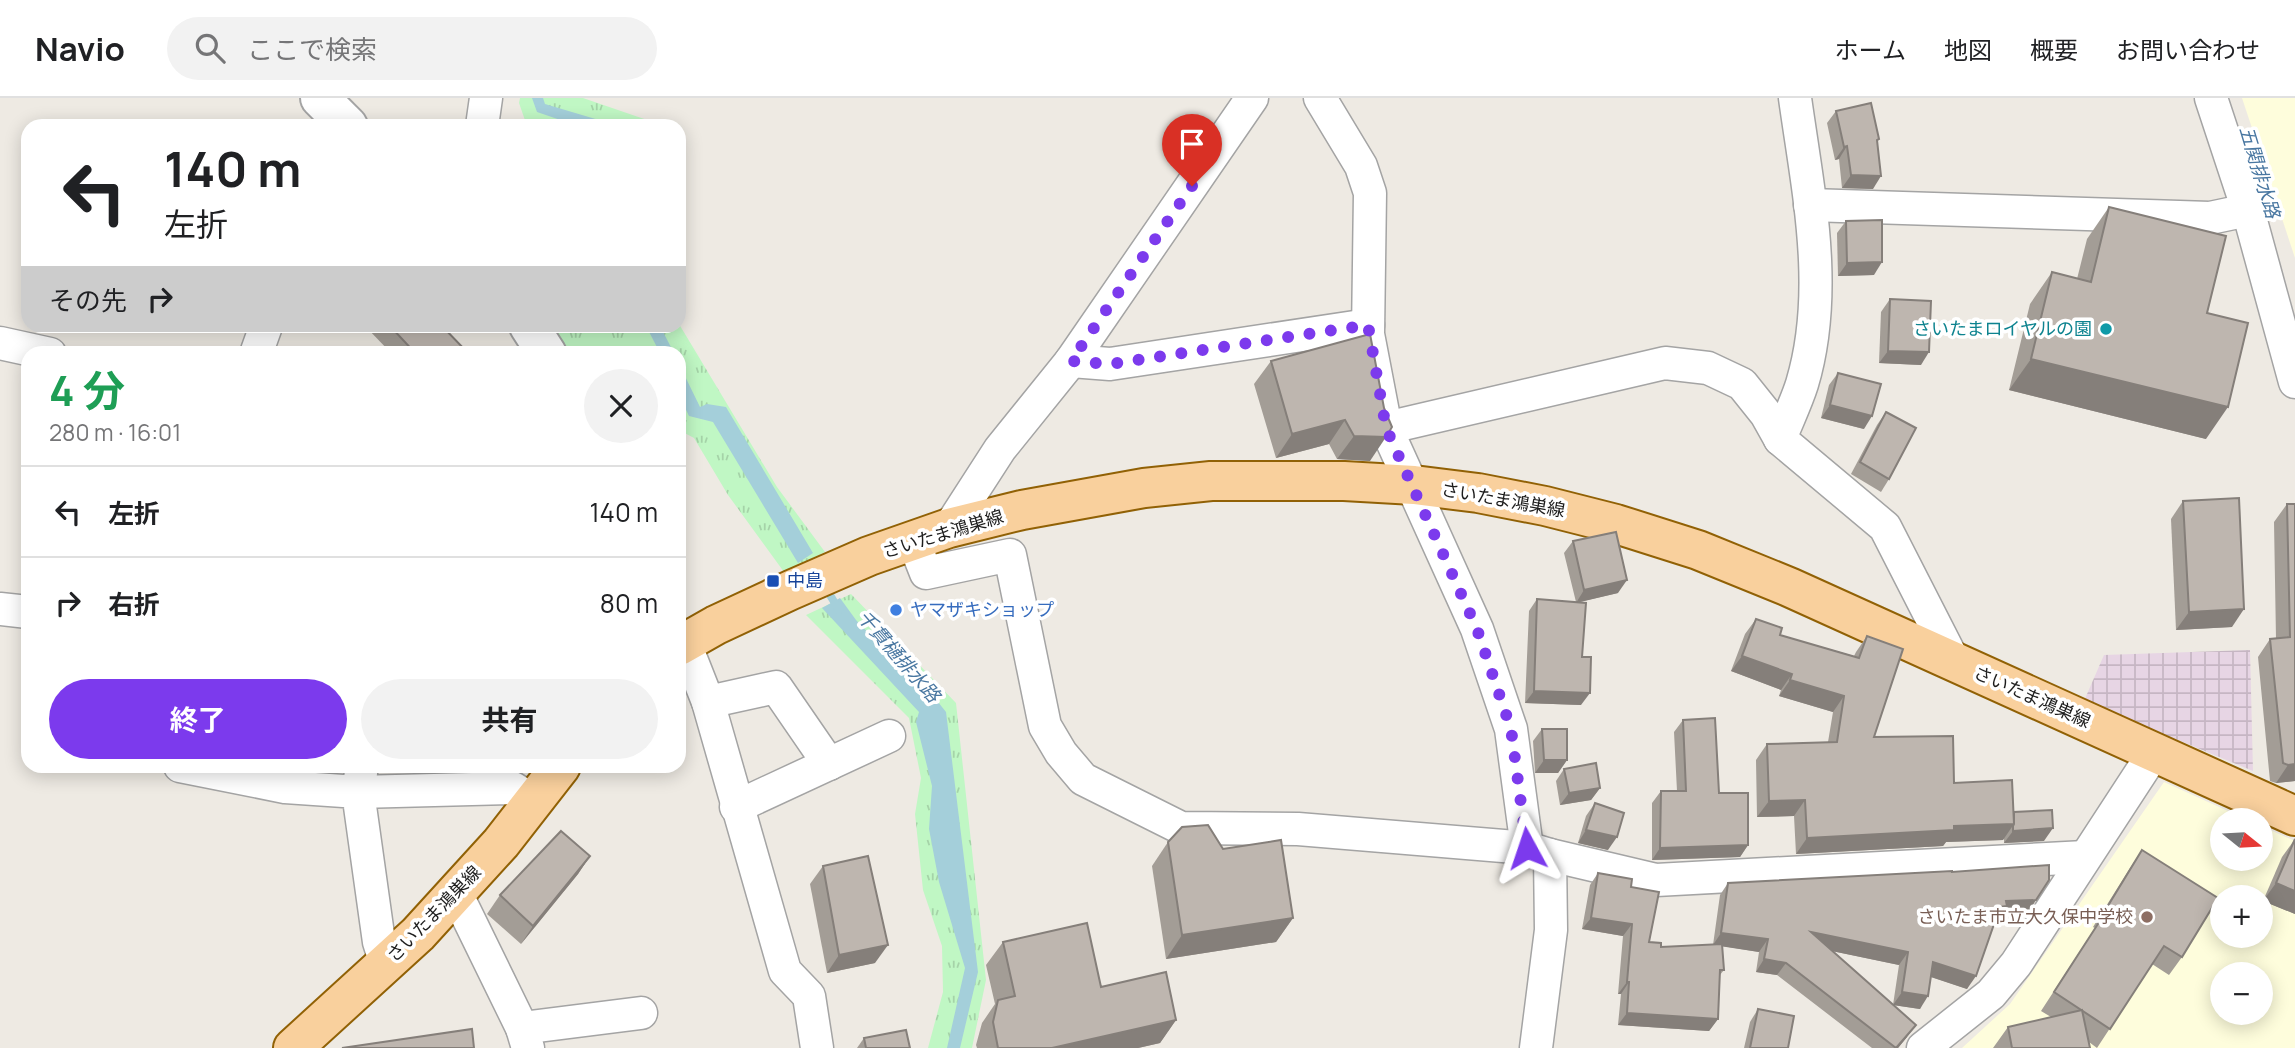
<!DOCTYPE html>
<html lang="ja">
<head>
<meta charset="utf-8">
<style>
  body { margin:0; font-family:Manrope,"Noto Sans JP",sans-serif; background:#f2f2f2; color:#202124; height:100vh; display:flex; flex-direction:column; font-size:26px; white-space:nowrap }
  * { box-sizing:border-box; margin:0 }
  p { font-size:23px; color:#757577 }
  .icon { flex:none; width:38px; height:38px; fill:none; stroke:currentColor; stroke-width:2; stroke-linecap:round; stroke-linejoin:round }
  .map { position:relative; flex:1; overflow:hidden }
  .side { position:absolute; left:21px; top:248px; width:665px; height:427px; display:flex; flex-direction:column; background:#fff; border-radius:21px; box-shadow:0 4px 18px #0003 }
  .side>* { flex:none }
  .guide { position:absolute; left:21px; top:21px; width:665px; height:214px; border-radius:21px; box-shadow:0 4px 18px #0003; background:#fff; color:#202124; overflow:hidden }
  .needle { width:46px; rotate:108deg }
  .fabs { position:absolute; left:2210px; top:710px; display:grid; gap:14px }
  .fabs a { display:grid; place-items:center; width:63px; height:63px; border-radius:50%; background:#fff; box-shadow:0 4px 18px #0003; font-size:35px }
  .pin { position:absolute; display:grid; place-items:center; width:60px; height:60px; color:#fff; margin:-72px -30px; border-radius:50% 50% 50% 0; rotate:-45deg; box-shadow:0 0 7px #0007 }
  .pin .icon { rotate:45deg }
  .me { position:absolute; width:77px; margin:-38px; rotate:355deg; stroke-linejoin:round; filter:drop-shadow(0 0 5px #0008) }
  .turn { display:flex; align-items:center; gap:24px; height:147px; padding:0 28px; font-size:32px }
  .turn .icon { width:91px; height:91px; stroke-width:2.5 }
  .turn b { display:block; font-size:49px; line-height:60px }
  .then { display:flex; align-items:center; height:66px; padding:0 28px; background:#0003; gap:14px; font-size:26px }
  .round { display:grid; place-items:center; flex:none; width:74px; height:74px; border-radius:37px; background:#f2f2f2 }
  .overview { display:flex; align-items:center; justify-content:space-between; height:119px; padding:0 28px }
  h1 { font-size:42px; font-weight:700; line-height:52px; color:#1e9e55 }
  .cta { display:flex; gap:14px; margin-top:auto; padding:14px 28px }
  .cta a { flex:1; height:80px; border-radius:42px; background:#7c3aed; color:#fff; font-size:28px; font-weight:700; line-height:80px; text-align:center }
  .cta a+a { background:#f2f2f2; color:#202124 }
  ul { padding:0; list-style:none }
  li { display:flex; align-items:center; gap:21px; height:91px; padding:0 28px; border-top:2px solid #e0e0e0 }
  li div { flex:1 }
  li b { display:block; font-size:26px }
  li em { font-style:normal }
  header { display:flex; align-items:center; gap:42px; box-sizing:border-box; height:98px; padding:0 35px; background:#fff; border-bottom:2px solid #e0e0e0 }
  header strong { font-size:33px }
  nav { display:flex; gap:38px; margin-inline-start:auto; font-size:24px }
  .search { width:490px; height:63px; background:#f2f2f2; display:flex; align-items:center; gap:18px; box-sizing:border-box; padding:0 24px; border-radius:38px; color:#757577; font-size:26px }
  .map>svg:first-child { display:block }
  .industrial { fill:url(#industrial-grid) }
  .education { fill:#fefddc; fill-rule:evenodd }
  .park { fill:url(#park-tufts) }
  .water { fill:#a4cfda }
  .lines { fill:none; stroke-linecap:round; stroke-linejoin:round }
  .stream { stroke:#a4cfda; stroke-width:8 }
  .minor-casing { stroke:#a4a4a4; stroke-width:35 }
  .tertiary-casing { stroke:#a4a4a4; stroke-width:42 }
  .primary-casing { stroke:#916105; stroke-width:42 }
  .minor { stroke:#fff; stroke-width:32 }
  .tertiary { stroke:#fff; stroke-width:38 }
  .primary { stroke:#f9d09d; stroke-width:38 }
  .wall { fill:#a39d96; fill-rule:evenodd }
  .shaded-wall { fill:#857f7a }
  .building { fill:#beb6af; stroke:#857f7a; stroke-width:2 }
  .route { stroke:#7c3aed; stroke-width:12; stroke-dasharray:0 21.6 }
  .culture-dot { fill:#0f9aa8; stroke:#fff; stroke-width:2.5 }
  .transit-dot { fill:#1a4fb4; stroke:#fff; stroke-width:2.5 }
  .shop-dot { fill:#3f7fe0; stroke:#fff; stroke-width:2.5 }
  .education-dot { fill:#8d6e63; stroke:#fff; stroke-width:2.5 }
  .labels { text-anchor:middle; stroke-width:7; stroke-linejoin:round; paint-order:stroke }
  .culture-label { font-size:18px; fill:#0d838f; stroke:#fff; text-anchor:end }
  .street-label { font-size:18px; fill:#1d1d1d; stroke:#fff }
  .transit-label { font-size:18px; fill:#164399; stroke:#fff; text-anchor:start }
  .shop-label { font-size:18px; fill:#366cbe; stroke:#fff; text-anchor:start }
  .education-label { font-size:18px; fill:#785e54; stroke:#fff; text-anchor:end }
  .water-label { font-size:19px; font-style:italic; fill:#4977a1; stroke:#fff }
</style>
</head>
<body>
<header>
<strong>Navio</strong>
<div class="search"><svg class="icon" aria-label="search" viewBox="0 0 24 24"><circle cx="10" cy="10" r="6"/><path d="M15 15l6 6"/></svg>ここで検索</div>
<nav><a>ホーム</a><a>地図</a><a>概要</a><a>お問い合わせ</a></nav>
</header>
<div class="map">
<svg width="2295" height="950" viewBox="0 0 2295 950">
  <defs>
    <pattern id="industrial-grid" width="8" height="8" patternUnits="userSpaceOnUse" patternTransform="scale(1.75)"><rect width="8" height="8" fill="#e7d5e4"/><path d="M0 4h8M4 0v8" fill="none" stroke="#c6b6c3"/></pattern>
    <pattern id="park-tufts" width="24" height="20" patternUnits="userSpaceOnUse" patternTransform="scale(1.75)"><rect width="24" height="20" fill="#c0f7c4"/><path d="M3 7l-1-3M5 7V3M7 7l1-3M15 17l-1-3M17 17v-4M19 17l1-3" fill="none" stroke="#a5d3a8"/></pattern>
  </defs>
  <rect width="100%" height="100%" fill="#eeeae3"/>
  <path class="industrial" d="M2250 552 2253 673 2084 603 2104 557Z"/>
  <g class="education">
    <path d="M2242 0H2295V160Z"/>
    <path d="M2164 684 2250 723H2222V761H2261V728L2295 743V950H1962L2010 906ZM2222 800H2261V838H2222ZM2222 877H2261V915H2222Z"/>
  </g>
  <g class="park">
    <path d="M520 0H583L653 24 656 28H527L519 5Z"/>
    <path d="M679 226 777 389 825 454 784 474 728 397 694 340 679 332V256L569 255 554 228Z"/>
    <path d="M851 496 956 605 986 882 972 950H928L943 894 942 848 923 792 915 716 921 680 909 620 806 517Z"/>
  </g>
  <g class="water">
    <path d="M532 0H543L545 6 619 28H578L537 14Z"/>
    <path d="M646 228H660L674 255H660Z"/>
    <path d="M679 266 700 309 707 306 726 309 813 455 798 465 713 324 689 318 679 297Z"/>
    <path d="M840 500 856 522 930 600 934 599 946 614 978 874 960 950H947L965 870 939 784 929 731 932 688 916 624 919 614 822 510Z"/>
  </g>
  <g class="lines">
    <path class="stream" d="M824 487 839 512"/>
    <g class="minor-casing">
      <g id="minor">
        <path d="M1320 0 1361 68 1370 95 1368 236 1386 330 1477 531 1511 631 1527 750"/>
        <path d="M2211 0 2248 112 2295 284"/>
        <path d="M482 28 486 0"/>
        <path d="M1810 107 2210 120 2248 112"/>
        <path d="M0 245 50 256"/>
        <path d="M256 256 266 228"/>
        <path d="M1071 263 1110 266 1368 227"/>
        <path d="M1386 330 1665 265 1708 270 1742 286 1766 316 1780 341 1885 429 1954 564"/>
        <path d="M1780 341C1787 323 1796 305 1802 286 1830 193 1808 93 1795 0"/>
        <path d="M949 430 1000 351 1071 263 1252 0"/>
        <path d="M913 442 926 475 1010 457 1045 628 1061 655 1083 681 1181 730 1298 731 1527 750 1550 757 1656 782 2085 759"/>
        <path d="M0 511 28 514"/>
        <path d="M684 543 708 604 785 873 809 898 817 950"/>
        <path d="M708 604 776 589 829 666"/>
        <path d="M180 668 285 689 358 694 379 844 386 866"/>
        <path d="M362 668 358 694 513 690 534 703"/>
        <path d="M736 709 889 638"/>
        <path d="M456 795 522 930 528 950"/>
        <path d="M522 930 641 915"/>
        <path d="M1536 950 1551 832 1550 757"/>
        <path d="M1923 950 1991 896 2016 866 2155 653"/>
      </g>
    </g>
    <g class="tertiary-casing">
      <g id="tertiary">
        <path d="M320 0 348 28"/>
        <path d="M529 228 547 256"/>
      </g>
    </g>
    <g class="primary-casing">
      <g id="primary">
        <path d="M679 548 716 527 791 492 869 458 949 430 1022 412 1144 390 1211 383H1344L1414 387 1478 395 1545 408 1616 426 1698 452 1789 489 2295 718"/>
        <path d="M293 950 418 836 501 745 561 668"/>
      </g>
    </g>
    <use href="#minor" class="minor"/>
    <use href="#tertiary" class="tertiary"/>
    <use href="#primary" class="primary"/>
  </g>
  <g class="wall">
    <path d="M1836 13 1879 41 1877 44 1873 91 1842 90 1839 61 1835 62 1827 25Z"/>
    <path d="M2109 109 2207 215 2206 341 2009 292 2030 206 2052 174 2077 181 2087 141Z"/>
    <path d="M1846 123 1874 177 1838 178 1837 135Z"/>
    <path d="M1890 201 1921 267 1879 265 1881 214Z"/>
    <path d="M365 228H442L469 256H392Z"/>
    <path d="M1370 236V363L1337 361 1329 346 1276 360 1254 286 1271 263Z"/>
    <path d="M1838 275 1864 331 1821 320 1829 287Z"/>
    <path d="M1886 314 1889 381 1881 394 1851 376 1877 327Z"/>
    <path d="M2183 403 2232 529 2176 532 2171 421Z"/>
    <path d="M2287 406H2295V683L2276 685 2270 683 2258 559 2270 541H2276L2274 424Z"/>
    <path d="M1573 443 1618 495 1579 504 1581 607 1525 605 1529 513 1537 501 1576 504 1564 455Z"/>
    <path d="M1756 521 1780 537 1854 558 1856 554 1867 538 1874 639 1954 685 2014 714 2044 743 2004 745V740L2003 742 1946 744 1943 748 1796 756 1794 718 1757 719 1756 662 1767 646 1828 644 1833 614 1779 598 1781 592 1731 573 1745 536Z"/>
    <path d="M1683 622 1719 695 1748 747 1740 759 1652 762V705L1661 693H1677L1674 634Z"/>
    <path d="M1542 631 1567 662 1558 675H1535L1533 643Z"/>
    <path d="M1564 671 1600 690 1591 702 1560 707 1556 683Z"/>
    <path d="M1595 705 1608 752 1578 745 1586 718Z"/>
    <path d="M2295 741V816L2263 803 2282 759Z"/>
    <path d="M1168 744 1223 751 1293 820 1276 844 1166 861 1152 768Z"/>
    <path d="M2142 752 2182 859 2169 877 2152 866 2097 950 2089 944 2090 950H1993L2008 929 2051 919 2041 913 2095 830 2093 829 2130 770Z"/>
    <path d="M590 758 578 776 521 846 487 816 500 797Z"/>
    <path d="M823 768 875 865 827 875 810 786Z"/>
    <path d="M1952 774 2028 815H2002L1998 821H1996L1967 891 1931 879 1920 911 1893 907 1907 939 1898 950H1872L1777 877 1756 874 1759 854 1722 848 1724 872 1719 878 1718 921 1709 933 1618 927 1621 896H1618L1623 838 1582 831 1590 787 1598 775 1631 789 1649 844 1661 849 1713 847 1720 797 1728 785ZM1832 853 1899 867 1893 907Z"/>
    <path d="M1003 844 1101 889 1176 922 1160 945 1138 950H977L976 947 982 925 995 906 986 867Z"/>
    <path d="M1758 911 1788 950H1744L1750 924Z"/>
    <path d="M864 940 910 950H857Z"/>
  </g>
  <g class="shaded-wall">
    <path d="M1847 48 1839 61 1835 62 1844 49Z"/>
    <path d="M1851 77 1881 78 1873 91 1842 90Z"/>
    <path d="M1882 164 1874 177 1838 178 1847 165Z"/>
    <path d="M1888 253 1929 254 1921 267 1879 265Z"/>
    <path d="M2031 261 2228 309 2206 341 2009 292Z"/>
    <path d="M1830 307 1872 318 1864 331 1821 320Z"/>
    <path d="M1345 322 1329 346 1276 360 1292 336Z"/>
    <path d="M1354 338 1386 339 1370 363 1337 361Z"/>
    <path d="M1627 482 1618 495 1576 505 1584 492Z"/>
    <path d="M2244 511 2232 529 2176 532 2189 514Z"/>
    <path d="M1742 558 1792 576 1781 592 1731 573Z"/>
    <path d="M1790 582 1844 598 1833 614 1779 598Z"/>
    <path d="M1534 593 1590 595 1581 607 1525 605Z"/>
    <path d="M1544 662H1567L1558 675H1535Z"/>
    <path d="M2295 666V683L2276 685 2288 667Z"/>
    <path d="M1600 690 1591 702 1560 707 1569 695Z"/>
    <path d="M1805 702 1794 718 1757 719 1769 703Z"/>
    <path d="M2014 726 2003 742 1946 744 1943 748 1796 756 1807 740 1954 728Z"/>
    <path d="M2053 730 2044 743 2004 745 2013 733Z"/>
    <path d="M1586 732 1617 739 1608 752 1578 745Z"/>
    <path d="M1748 747 1740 759 1652 762 1660 750Z"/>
    <path d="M590 758 578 776 521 846 533 828Z"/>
    <path d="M2276 785 2295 793V816L2263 803Z"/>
    <path d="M2036 802 2028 815H2002L1998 821H1991L2000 809 2006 803Z"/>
    <path d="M1293 820 1276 844 1166 861 1182 837Z"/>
    <path d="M1591 820 1632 826 1623 838 1582 831Z"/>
    <path d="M1811 834 1908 854 1899 867 1803 847Z"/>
    <path d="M1721 835 1768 841 1759 854 1713 847Z"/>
    <path d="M888 847 875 865 827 875 839 857Z"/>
    <path d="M1764 861 1786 865 1777 877 1756 874Z"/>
    <path d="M1933 864 1976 878 1967 891 1925 877Z"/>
    <path d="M1627 884H1629L1621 896H1618Z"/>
    <path d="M1902 894 1928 898 1920 911 1893 907Z"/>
    <path d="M1627 915 1718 921 1709 933 1618 927Z"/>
    <path d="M1176 922 1160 945 1138 950H1052Z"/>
    <path d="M1916 927 1907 939 1898 950H1896Z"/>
  </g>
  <g class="building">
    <path d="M1871 5 1879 41 1877 42 1881 78 1851 77 1847 48 1844 49 1836 13Z"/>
    <path d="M2109 109 2226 138 2207 215 2248 225 2228 309 2031 261 2052 174 2091 184Z"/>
    <path d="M1882 122V164L1847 165 1846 123Z"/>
    <path d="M1890 201 1931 203 1929 254 1888 253Z"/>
    <path d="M390 228H442L469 256H416Z"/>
    <path d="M1370 236 1384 310 1392 329 1386 339 1354 338 1345 322 1292 336 1271 263Z"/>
    <path d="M1838 275 1881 286 1872 318 1830 307Z"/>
    <path d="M1886 314 1916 330 1889 381 1860 364Z"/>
    <path d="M2239 400 2244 511 2189 514 2183 403Z"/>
    <path d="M2287 406H2295V666L2288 667 2283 665 2270 541 2290 539Z"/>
    <path d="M1616 434 1627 482 1584 492 1573 443Z"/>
    <path d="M1537 501 1586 505 1582 559H1591L1590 595 1534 593Z"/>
    <path d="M1756 521 1782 530 1780 537 1859 560 1867 538 1903 551 1874 639 1953 638 1954 685 2012 682 2014 726 1954 728V732L1807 740 1805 702 1769 703 1767 646 1837 644 1844 598 1790 582 1792 576 1742 558Z"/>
    <path d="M1715 620 1719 695H1748V747L1660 750 1661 693H1686L1683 622Z"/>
    <path d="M1542 631H1567V662H1544Z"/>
    <path d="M1596 665 1600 690 1569 695 1564 671Z"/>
    <path d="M1595 705 1624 715 1617 739 1586 732Z"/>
    <path d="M2052 712 2053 730 2013 733V728L2014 726V714Z"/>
    <path d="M1208 727 1223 751 1281 742 1293 820 1182 837 1168 744 1182 729Z"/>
    <path d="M561 733 590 758 533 828 500 797Z"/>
    <path d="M2295 741V793L2276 785Z"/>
    <path d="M2142 752 2218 800 2182 859 2164 848 2110 931 2054 894 2107 812 2106 811Z"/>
    <path d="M868 758 888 847 839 857 823 768Z"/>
    <path d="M2049 767V782L2036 802 2006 803 2007 808 2000 809 1976 878 1933 864 1928 898 1902 894 1908 854 1811 834 1916 927 1896 950 1786 865 1764 861 1768 841 1721 835 1728 785 1952 773V774Z"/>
    <path d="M1598 775 1632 781 1631 789 1659 794 1649 844 1661 845V849L1722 846 1724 872H1720L1718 921 1627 915 1629 884H1627L1632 826 1591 820Z"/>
    <path d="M1087 825 1101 889 1166 874 1176 922 1052 950H998L993 924 998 902 1015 898 1003 844Z"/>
    <path d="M1758 911 1794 918 1788 950H1750Z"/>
    <path d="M2082 912 2090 950H2012L2008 929Z"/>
    <path d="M472 931 474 950H342Z"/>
    <path d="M906 932 910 950H866L864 940Z"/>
  </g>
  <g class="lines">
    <path class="route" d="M1192 88 1071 263 1110 266 1368 227 1386 330 1477 531 1511 631 1527 750"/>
  </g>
  <circle class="culture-dot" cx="2106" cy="231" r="7"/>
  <rect class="transit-dot" x="766" y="476" width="14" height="14" rx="3.5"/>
  <circle class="shop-dot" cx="896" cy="512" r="7"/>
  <circle class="education-dot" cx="2147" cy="819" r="7"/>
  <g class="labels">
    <g class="culture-label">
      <text x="2092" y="237">さいたまロイヤルの園</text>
    </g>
    <g class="street-label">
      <text transform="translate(1503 402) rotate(10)" y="6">さいたま鴻巣線</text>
      <text transform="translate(943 436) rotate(-17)" y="6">さいたま鴻巣線</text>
      <text transform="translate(2032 599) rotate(24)" y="6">さいたま鴻巣線</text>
      <text transform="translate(434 816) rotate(-46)" y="6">さいたま鴻巣線</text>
    </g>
    <g class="transit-label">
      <text x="787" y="489">中島</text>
    </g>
    <g class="shop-label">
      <text x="910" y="518">ヤマザキショップ</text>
    </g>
    <g class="education-label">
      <text x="2133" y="825">さいたま市立大久保中学校</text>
    </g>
    <g class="water-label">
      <text transform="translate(2260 74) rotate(73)" y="7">五関排水路</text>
      <text transform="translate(899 558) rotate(49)" y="7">千貫樋排水路</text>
    </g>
  </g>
</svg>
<div class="fabs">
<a><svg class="needle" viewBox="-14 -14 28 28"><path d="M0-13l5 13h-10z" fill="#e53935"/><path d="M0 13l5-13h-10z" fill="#757577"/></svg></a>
<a>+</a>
<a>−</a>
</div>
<div class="pin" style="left:1192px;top:88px;background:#d93025"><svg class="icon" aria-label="arrive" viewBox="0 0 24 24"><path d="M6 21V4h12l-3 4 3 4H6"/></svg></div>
<svg class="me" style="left:1527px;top:750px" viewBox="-20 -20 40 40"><path d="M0-17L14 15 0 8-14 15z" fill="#7c3aed" stroke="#fff" stroke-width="4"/></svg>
<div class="guide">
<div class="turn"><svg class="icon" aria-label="left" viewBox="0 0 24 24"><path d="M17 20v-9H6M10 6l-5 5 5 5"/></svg><div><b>140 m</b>左折</div></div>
<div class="then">その先<svg class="icon" aria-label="right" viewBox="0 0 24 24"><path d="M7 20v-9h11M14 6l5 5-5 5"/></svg></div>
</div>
<section class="side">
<div class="overview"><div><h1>4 分</h1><p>280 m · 16:01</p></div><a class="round"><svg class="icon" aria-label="close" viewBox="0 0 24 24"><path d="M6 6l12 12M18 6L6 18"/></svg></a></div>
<ul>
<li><svg class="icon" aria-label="left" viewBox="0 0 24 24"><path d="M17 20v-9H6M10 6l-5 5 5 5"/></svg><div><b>左折</b></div><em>140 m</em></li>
<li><svg class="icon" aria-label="right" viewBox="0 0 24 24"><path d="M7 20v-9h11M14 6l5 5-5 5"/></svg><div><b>右折</b></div><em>80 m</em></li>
</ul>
<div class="cta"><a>終了</a><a>共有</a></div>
</section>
</div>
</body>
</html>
